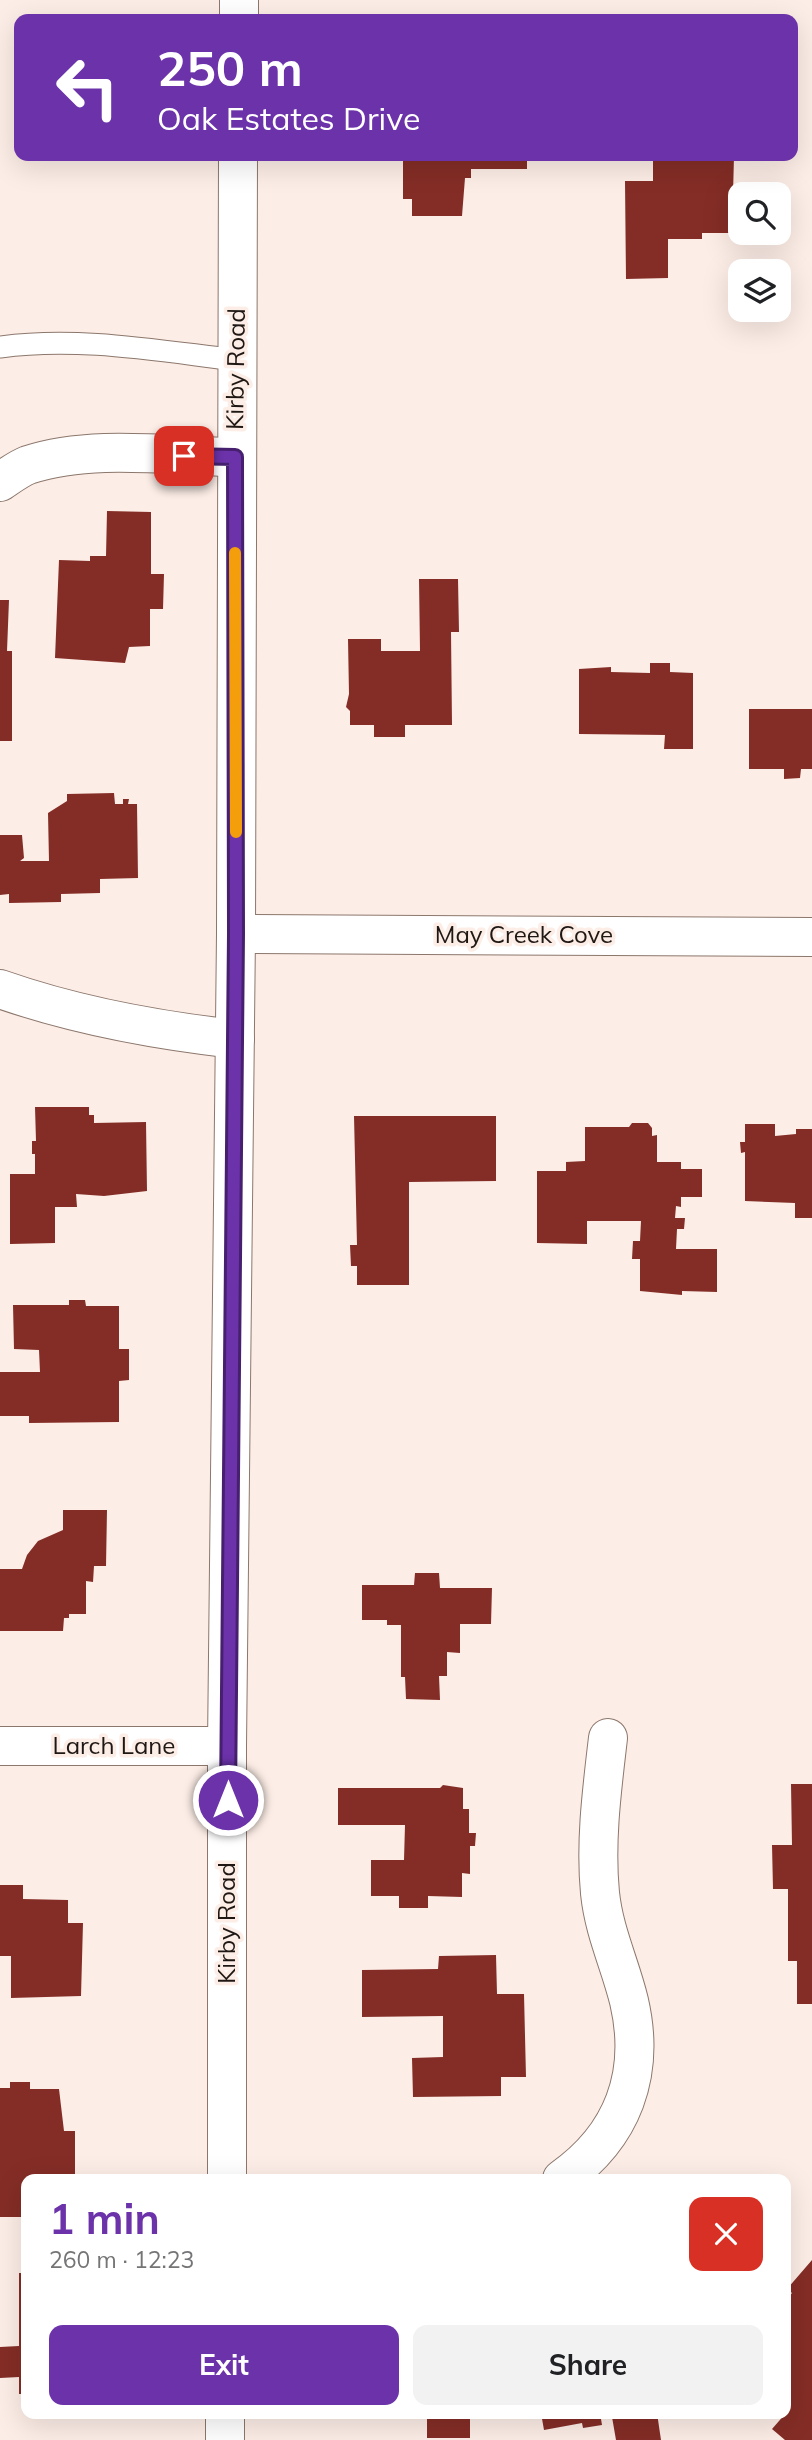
<!DOCTYPE html>
<html lang="en">
<head>
<meta charset="utf-8">
<style>
  body { margin:0; font-family:Mulish,sans-serif; background:#f2f2f2; color:#202124; height:100vh; display:flex; flex-direction:column; font-size:26px; white-space:nowrap }
  * { box-sizing:border-box; margin:0 }
  p { font-size:23px; color:#757577 }
  .icon { flex:none; width:38px; height:38px; fill:none; stroke:currentColor; stroke-width:2; stroke-linecap:round; stroke-linejoin:round }
  .map { position:relative; flex:1; overflow:hidden }
  .details { position:absolute; left:21px; top:2174px; width:770px; height:245px; display:flex; flex-direction:column; background:#fff; border-radius:14px; box-shadow:0 7px 28px #0002 }
  .details>* { flex:none }
  .hud { position:absolute; left:14px; top:14px; width:784px; height:147px; border-radius:14px; box-shadow:0 7px 28px #0002; background:#6b32a9; color:#fff; overflow:hidden }
  .buttons { position:absolute; left:728px; top:182px; display:grid; gap:14px }
  .buttons a { display:grid; place-items:center; width:63px; height:63px; border-radius:14px; background:#fff; box-shadow:0 7px 28px #0002; font-size:35px }
  .pin { position:absolute; display:grid; place-items:center; width:60px; height:60px; color:#fff; margin:-30px; border-radius:14px; box-shadow:0 4px 10px #0006 }
  .me { position:absolute; width:77px; margin:-38px; rotate:0deg; stroke-linejoin:round; filter:drop-shadow(0 0 5px #0008) }
  .turn { display:flex; align-items:center; gap:24px; height:147px; padding:0 28px; font-size:32px }
  .turn .icon { width:91px; height:91px; stroke-width:2.5 }
  .turn b { display:block; font-size:49px; line-height:60px }
  .round { display:grid; place-items:center; flex:none; width:74px; height:74px; border-radius:14px; background:#f2f2f2 }
  .summary { display:flex; align-items:center; justify-content:space-between; height:119px; padding:0 28px }
  h1 { font-size:42px; font-weight:700; line-height:52px; color:#6b32a9 }
  .action { display:flex; gap:14px; margin-top:auto; padding:14px 28px }
  .action a { flex:1; height:80px; border-radius:14px; background:#6b32a9; color:#fff; font-size:28px; font-weight:700; line-height:80px; text-align:center }
  .action a+a { background:#f2f2f2; color:#202124 }
  .map>svg:first-child { display:block }
  .building { fill:#842d26 }
  .lines { fill:none; stroke-linecap:round; stroke-linejoin:round }
  .service-casing { stroke:#8c776c; stroke-width:23 }
  .minor-casing { stroke:#8c776c; stroke-width:40 }
  .service { stroke:#fff; stroke-width:21 }
  .minor { stroke:#fff; stroke-width:38 }
  .route-casing { stroke:#46206e; stroke-width:18 }
  .route { stroke:#6b32a9; stroke-width:12 }
  .slow { stroke:#f59e0b; stroke-width:12 }
  .labels { text-anchor:middle; stroke-width:7; stroke-linejoin:round; paint-order:stroke }
  .street-label { font-size:24px; fill:#1f1713; stroke:#fcede6 }
</style>
</head>
<body>
<div class="map">
<svg width="812" height="2440" viewBox="0 0 812 2440">
  <rect width="100%" height="100%" fill="#fcede6"/>
  <g class="building">
    <path d="M403 156H527V169H471V178H465L462 216H412V199H403Z"/>
    <path d="M660 156H734L732 233H702V239H668V278L626 279 625 181H653V160L660 159Z"/>
    <path d="M107 511 151 512V574H164L163 609H150V646L129 647 125 663 55 658 59 560 90 561V556H106Z"/>
    <path d="M419 579H458L459 632H451L452 725H405V737H374V725H350V711L346 707 349 694 348 639H381V651H420Z"/>
    <path d="M0 600H9L7 651H12V741H0Z"/>
    <path d="M650 663H670V672L693 673V749H664L665 735 579 734V669L611 667V672L650 673Z"/>
    <path d="M749 709H812V769H801L800 778 784 779V769H749Z"/>
    <path d="M114 793 115 804H123V799H129L128 804H137L138 878 100 879V893L61 894V902L9 903V894L0 895V835H22L24 858 20 861H49L48 813 67 801V794Z"/>
    <path d="M35 1107H89V1115H94V1123L146 1122 147 1191 104 1196 76 1194 77 1207H55V1243L10 1244V1174H35V1154H32V1141H36Z"/>
    <path d="M354 1116H496V1181L409 1182V1285H357V1266H351L350 1245H357Z"/>
    <path d="M632 1123H648L652 1128V1136L657 1135V1162H681V1169H702V1197H681V1207L676 1206 675 1218H685L684 1229H677L676 1249H717V1292L682 1291V1295L640 1291V1259H632L633 1241H640L641 1221H587V1244L537 1243V1171H566V1162L585 1161V1127H629Z"/>
    <path d="M745 1124H775V1136L796 1134V1129H812V1218H795V1203L745 1201V1152L741 1153 740 1142H745Z"/>
    <path d="M69 1300H85L86 1306H119V1349H129V1380L119 1381V1422L29 1423V1416H0V1372H40L39 1350 14 1349 13 1305H69Z"/>
    <path d="M63 1510H107L106 1566H94L93 1582 86 1581V1614H69V1618H64L63 1631H0V1569H22L27 1555 38 1541 63 1530Z"/>
    <path d="M415 1573H439L440 1588H492L491 1624H460V1653L447 1652V1676H439L440 1700 406 1699 405 1677H401V1625H387V1620H362V1585H414Z"/>
    <path d="M791 1784H812V2004H797V1961H788V1889H773L772 1845H792Z"/>
    <path d="M443 1785 463 1788V1809H469V1833H476L475 1846H470V1874L462 1873V1897L428 1896V1908H399V1896H371V1860H404L405 1825H338V1788H440Z"/>
    <path d="M0 1885H23V1899L68 1900V1923H83L81 1996 11 1998V1956H0Z"/>
    <path d="M496 1955 497 1994H524L526 2077H501V2096L413 2097 412 2058 443 2057V2016L362 2017V1970L438 1969 439 1956Z"/>
    <path d="M10 2082H30V2089H59L64 2131H75V2175H64V2179H26V2217H0V2088H10Z"/>
    <path d="M812 2260V2440H785L772 2429 786 2413V2300L792 2293 787 2289Z"/>
    <path d="M19 2273H26V2394H19V2377L0 2378V2347L19 2346Z"/>
    <rect x="427" y="2413" width="43" height="25"/>
    <path d="M541 2413H657L661 2440H616L612 2417 601 2419 602 2425 583 2428 582 2423 544 2430Z"/>
  </g>
  <g class="lines">
    <g class="service-casing">
      <path id="service" d="M0 347C78 336 159 351 237 360"/>
    </g>
    <g class="minor-casing">
      <g id="minor">
        <path d="M239 19V0"/>
        <path d="M0 482C9 476 18 469 28 465 92 444 169 456 235 457"/>
        <path d="M236 934 812 937"/>
        <path d="M0 989C77 1016 154 1030 235 1039"/>
        <path d="M0 1746H227"/>
        <path d="M227 2179V1746L236 934 238 156"/>
        <path d="M562 2179C623 2136 646 2074 629 2001 620 1964 604 1932 600 1893 595 1842 602 1789 608 1738"/>
        <path d="M225 2440V2413"/>
      </g>
    </g>
    <use href="#service" class="service"/>
    <use href="#minor" class="minor"/>
  </g>
  <g class="lines">
    <g class="route-casing">
      <path id="route" d="M184 456 235 457 236 933 228 1800"/>
    </g>
    <use href="#route" class="route"/>
    <path class="slow" d="M235 553 236 832"/>
  </g>
  <g class="labels">
    <g class="street-label">
      <text transform="translate(236 369) rotate(-89)" y="8">Kirby Road</text>
      <text x="524" y="943">May Creek Cove</text>
      <text x="114" y="1754">Larch Lane</text>
      <text transform="translate(227 1923) rotate(-90)" y="8">Kirby Road</text>
    </g>
  </g>
</svg>
<div class="buttons">
<a><svg class="icon" aria-label="search" viewBox="0 0 24 24"><circle cx="10" cy="10" r="6"/><path d="M15 15l6 6"/></svg></a>
<a><svg class="icon" aria-label="layers" viewBox="0 0 24 24"><path d="M12 4l9 5-9 5-9-5zM3 14l9 5 9-5"/></svg></a>
</div>
<div class="pin" style="left:184px;top:456px;background:#d93025"><svg class="icon" aria-label="arrive" viewBox="0 0 24 24"><path d="M6 21V4h12l-3 4 3 4H6"/></svg></div>
<svg class="me" style="left:228px;top:1800px" viewBox="-20 -20 40 40"><circle r="17" fill="#6b32a9" stroke="#fff" stroke-width="3"/><path d="M0-11L8 9 0 5-8 9z" fill="#fff"/></svg>
<div class="hud">
<div class="turn"><svg class="icon" aria-label="left" viewBox="0 0 24 24"><path d="M17 20v-9H6M10 6l-5 5 5 5"/></svg><div><b>250 m</b>Oak Estates Drive</div></div>
</div>
<section class="details">
<div class="summary"><div><h1>1 min</h1><p>260 m · 12:23</p></div><a class="round" style="background:#d93025;color:#fff"><svg class="icon" aria-label="close" viewBox="0 0 24 24"><path d="M6 6l12 12M18 6L6 18"/></svg></a></div>
<div class="action"><a>Exit</a><a>Share</a></div>
</section>
</div>
</body>
</html>
